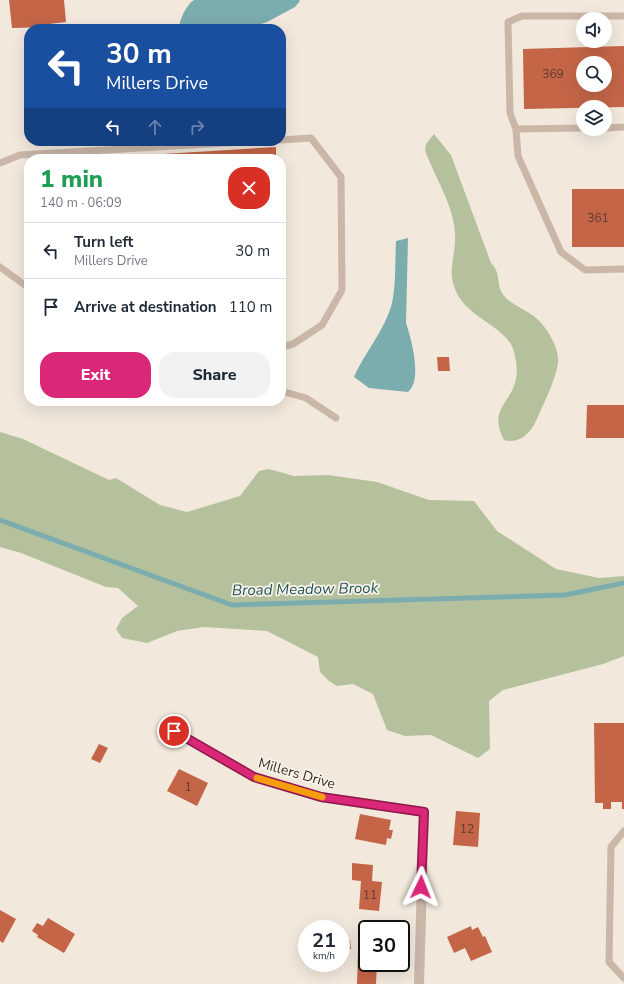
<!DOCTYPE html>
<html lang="en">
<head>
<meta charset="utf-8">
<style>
  body { margin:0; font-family:"Nunito Sans",sans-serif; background:#f2f2f3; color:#1f2937; height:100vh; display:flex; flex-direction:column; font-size:15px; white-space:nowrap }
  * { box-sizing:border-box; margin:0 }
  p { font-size:13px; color:#747a83 }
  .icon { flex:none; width:22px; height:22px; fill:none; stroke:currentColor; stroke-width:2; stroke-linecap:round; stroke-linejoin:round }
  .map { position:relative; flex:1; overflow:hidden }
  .side { position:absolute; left:24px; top:154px; width:262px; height:252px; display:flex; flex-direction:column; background:#fff; border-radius:16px; box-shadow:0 4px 16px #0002 }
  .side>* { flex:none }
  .banner { position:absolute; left:24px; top:24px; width:262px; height:122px; border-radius:16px; box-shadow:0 4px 16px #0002; background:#1a4fa0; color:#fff; overflow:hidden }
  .buttons { position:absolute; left:576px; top:12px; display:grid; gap:8px }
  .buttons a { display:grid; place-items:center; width:36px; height:36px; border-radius:50%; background:#fff; box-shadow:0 4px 16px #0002; font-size:20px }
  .speed { position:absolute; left:298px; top:920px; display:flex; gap:8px; font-size:20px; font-weight:700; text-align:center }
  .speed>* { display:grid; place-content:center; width:52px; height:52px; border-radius:50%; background:#fff; box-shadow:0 4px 16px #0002; line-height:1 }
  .speed small { font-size:10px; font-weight:400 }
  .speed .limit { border:2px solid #111; border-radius:6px; background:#fff; color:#111 }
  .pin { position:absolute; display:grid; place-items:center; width:34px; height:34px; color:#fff; margin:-17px; border:2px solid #fff; border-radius:50%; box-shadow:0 1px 4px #0007 }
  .me { position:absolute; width:44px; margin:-22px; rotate:2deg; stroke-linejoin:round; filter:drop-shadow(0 0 3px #0008) }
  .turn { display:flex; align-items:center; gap:14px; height:84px; padding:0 16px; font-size:18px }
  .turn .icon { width:52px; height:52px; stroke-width:2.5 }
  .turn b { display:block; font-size:28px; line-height:34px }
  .lanes { display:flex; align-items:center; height:38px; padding:0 16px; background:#0003; justify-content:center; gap:20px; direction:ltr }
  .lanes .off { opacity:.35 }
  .round { display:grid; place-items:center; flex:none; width:42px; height:42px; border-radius:16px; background:#f2f2f3 }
  .head { display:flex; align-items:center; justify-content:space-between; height:68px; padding:0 16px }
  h1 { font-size:24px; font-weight:800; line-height:30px; color:#1e9e55 }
  .cta { display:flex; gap:8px; margin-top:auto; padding:8px 16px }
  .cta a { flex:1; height:46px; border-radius:16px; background:#db2777; color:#fff; font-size:16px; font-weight:800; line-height:46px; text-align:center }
  .cta a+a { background:#f2f2f3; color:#1f2937 }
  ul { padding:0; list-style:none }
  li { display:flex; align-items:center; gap:12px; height:56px; padding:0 16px; border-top:1px solid #e0e1e3 }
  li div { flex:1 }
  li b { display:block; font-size:15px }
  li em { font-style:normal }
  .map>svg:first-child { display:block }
  .green { fill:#b5c19c }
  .water { fill:#7cadae }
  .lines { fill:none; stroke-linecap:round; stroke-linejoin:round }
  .stream { stroke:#7cadae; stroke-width:5 }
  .building { fill:#c46548; fill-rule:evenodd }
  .lane { stroke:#cab7a8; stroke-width:7 }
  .street { stroke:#cab7a8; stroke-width:10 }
  .route-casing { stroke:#8e194d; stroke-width:10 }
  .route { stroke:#db2777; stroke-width:7 }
  .slow { stroke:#f59e0b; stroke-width:7 }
  .labels { text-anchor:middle; stroke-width:3.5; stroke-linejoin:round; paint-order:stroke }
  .number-label { font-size:12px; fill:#5a3b30 }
  .street-label { font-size:14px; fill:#372d28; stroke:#f9f2e9 }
  .water-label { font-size:15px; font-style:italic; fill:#1e5458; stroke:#f9f2e9 }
</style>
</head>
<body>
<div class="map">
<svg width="624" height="984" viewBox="0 0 624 984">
  <rect width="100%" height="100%" fill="#f2e8dc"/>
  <g class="green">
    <path d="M434 134 451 155 491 263C503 275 494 286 506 298 514 306 527 310 536 318 547 327 560 349 558 363 555 382 543 405 535 423 529 435 518 444 504 440 488 408 510 406 516 379 518 370 516 360 514 352 508 328 473 320 459 297 446 274 454 264 455 241 457 209 435 179 425 150L426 144Z"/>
    <path d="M0 432 23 439 109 480 116 478 160 505 187 512 240 496 259 471 269 469 294 476 328 475 377 482 429 500 474 501 497 531 556 569 599 578 624 576V656L603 664 503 690 489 701 490 749 478 758 431 735 405 736 387 730 373 694 353 684 337 686 329 681 320 672 318 657 267 631 204 627 177 631 147 643 122 638 116 629 122 618 138 606 118 588 106 587 21 553 0 547Z"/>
  </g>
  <g class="water">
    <path d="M194 0H299L300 1 295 7 267 22 248 29H179C179 20 186 5 194 0Z"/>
    <path d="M408 238 406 323C411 338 423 380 408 392L369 388 354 377C365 352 385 330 392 303 396 286 395 259 396 241Z"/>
  </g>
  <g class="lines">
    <path class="stream" d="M0 520 232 605 565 595 624 583"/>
  </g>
  <g class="building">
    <path d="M9 0H64L66 22 49 24V27L12 28Z"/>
    <path d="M624 46V107L524 109 523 49ZM583 63H605V85H583Z"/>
    <path d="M276 147V159H98V158Z"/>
    <rect x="572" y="189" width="52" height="58"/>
    <path d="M437 357H449L450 371H438Z"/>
    <path d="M587 405H624V438H586Z"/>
    <path d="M594 723H624V809H622V802H611V809H603V803H595Z"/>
    <path d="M99 744 108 748 100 763 91 759Z"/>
    <path d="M179 769 208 783 197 806 167 791Z"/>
    <path d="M456 811 480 813 478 847 453 845Z"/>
    <path d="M360 814 391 820 389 830H393L391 839 387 838 386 845 355 839Z"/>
    <path d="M352 863 373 865 372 881 382 882 379 911 359 909 361 881 352 880Z"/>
    <path d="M0 910 16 919 3 943 0 941Z"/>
    <path d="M48 918 75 934 64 953 37 937 38 935 32 931 37 923 43 926Z"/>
    <path d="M471 926 472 930 478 927 483 937 485 936 492 952 471 961 465 948 454 953 447 937Z"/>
    <path d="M350 940 351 949 341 950V941Z"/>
    <path d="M358 951H367V963H377L376 984H357Z"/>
  </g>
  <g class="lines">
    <g class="lane">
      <path d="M583 128 516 129 510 113 508 22 522 16H624"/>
      <path d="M605 128 624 127"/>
      <path d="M516 129 518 156 561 252 585 270 624 269"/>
      <path d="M281 140 311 138 341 177 342 290 322 325 293 344 281 347"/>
      <path d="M0 163 20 155 259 141"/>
      <path d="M0 267 29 288"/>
      <path d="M281 391 306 398 336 418"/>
      <path d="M624 831 611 847 609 962 624 978"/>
    </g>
    <path class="street" d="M174 731 254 777 321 797 424 812 419 984"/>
  </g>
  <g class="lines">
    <g class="route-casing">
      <path id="route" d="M174 731 254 777 321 797 424 812 421 887"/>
    </g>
    <use href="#route" class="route"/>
    <path class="slow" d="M257 778 322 797"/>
  </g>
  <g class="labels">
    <g class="number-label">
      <text x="553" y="78">369</text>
      <text x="598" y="222">361</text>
      <text x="188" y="791">1</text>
      <text x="467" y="833">12</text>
      <text x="370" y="899">11</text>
    </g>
    <g class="street-label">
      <text transform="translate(297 773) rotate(16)" y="5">Millers Drive</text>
    </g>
    <g class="water-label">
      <text transform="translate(305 589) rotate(-1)" y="5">Broad Meadow Brook</text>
    </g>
  </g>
</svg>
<div class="buttons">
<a><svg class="icon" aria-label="sound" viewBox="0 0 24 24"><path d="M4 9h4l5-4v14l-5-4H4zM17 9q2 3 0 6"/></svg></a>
<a><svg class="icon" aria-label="search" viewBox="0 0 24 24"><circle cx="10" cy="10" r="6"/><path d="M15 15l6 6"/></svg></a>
<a><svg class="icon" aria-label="layers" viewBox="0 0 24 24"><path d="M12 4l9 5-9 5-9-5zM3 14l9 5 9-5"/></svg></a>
</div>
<div class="speed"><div>21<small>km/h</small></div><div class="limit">30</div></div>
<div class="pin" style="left:174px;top:731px;background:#d93025"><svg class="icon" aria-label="arrive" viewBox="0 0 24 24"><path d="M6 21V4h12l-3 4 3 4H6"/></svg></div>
<svg class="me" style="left:421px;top:887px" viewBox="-20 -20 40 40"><path d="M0-17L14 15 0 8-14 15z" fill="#db2777" stroke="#fff" stroke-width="4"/></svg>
<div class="banner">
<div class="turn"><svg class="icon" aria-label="left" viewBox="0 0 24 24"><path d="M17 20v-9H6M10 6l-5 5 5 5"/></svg><div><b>30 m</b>Millers Drive</div></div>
<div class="lanes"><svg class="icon" aria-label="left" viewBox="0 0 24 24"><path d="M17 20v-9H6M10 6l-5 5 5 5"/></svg><svg class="icon off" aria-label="ahead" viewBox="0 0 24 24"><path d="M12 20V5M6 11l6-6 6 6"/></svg><svg class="icon off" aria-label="right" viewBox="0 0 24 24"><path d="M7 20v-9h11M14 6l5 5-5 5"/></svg></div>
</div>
<section class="side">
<div class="head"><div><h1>1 min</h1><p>140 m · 06:09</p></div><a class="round" style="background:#d93025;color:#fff"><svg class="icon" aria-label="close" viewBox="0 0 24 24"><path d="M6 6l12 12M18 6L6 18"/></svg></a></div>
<ul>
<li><svg class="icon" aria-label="left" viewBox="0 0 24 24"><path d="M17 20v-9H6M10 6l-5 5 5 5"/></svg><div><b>Turn left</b><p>Millers Drive</p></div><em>30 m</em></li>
<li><svg class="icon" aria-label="arrive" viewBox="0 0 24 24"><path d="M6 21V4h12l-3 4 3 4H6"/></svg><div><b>Arrive at destination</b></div><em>110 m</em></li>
</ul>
<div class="cta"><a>Exit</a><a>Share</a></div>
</section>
</div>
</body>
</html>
